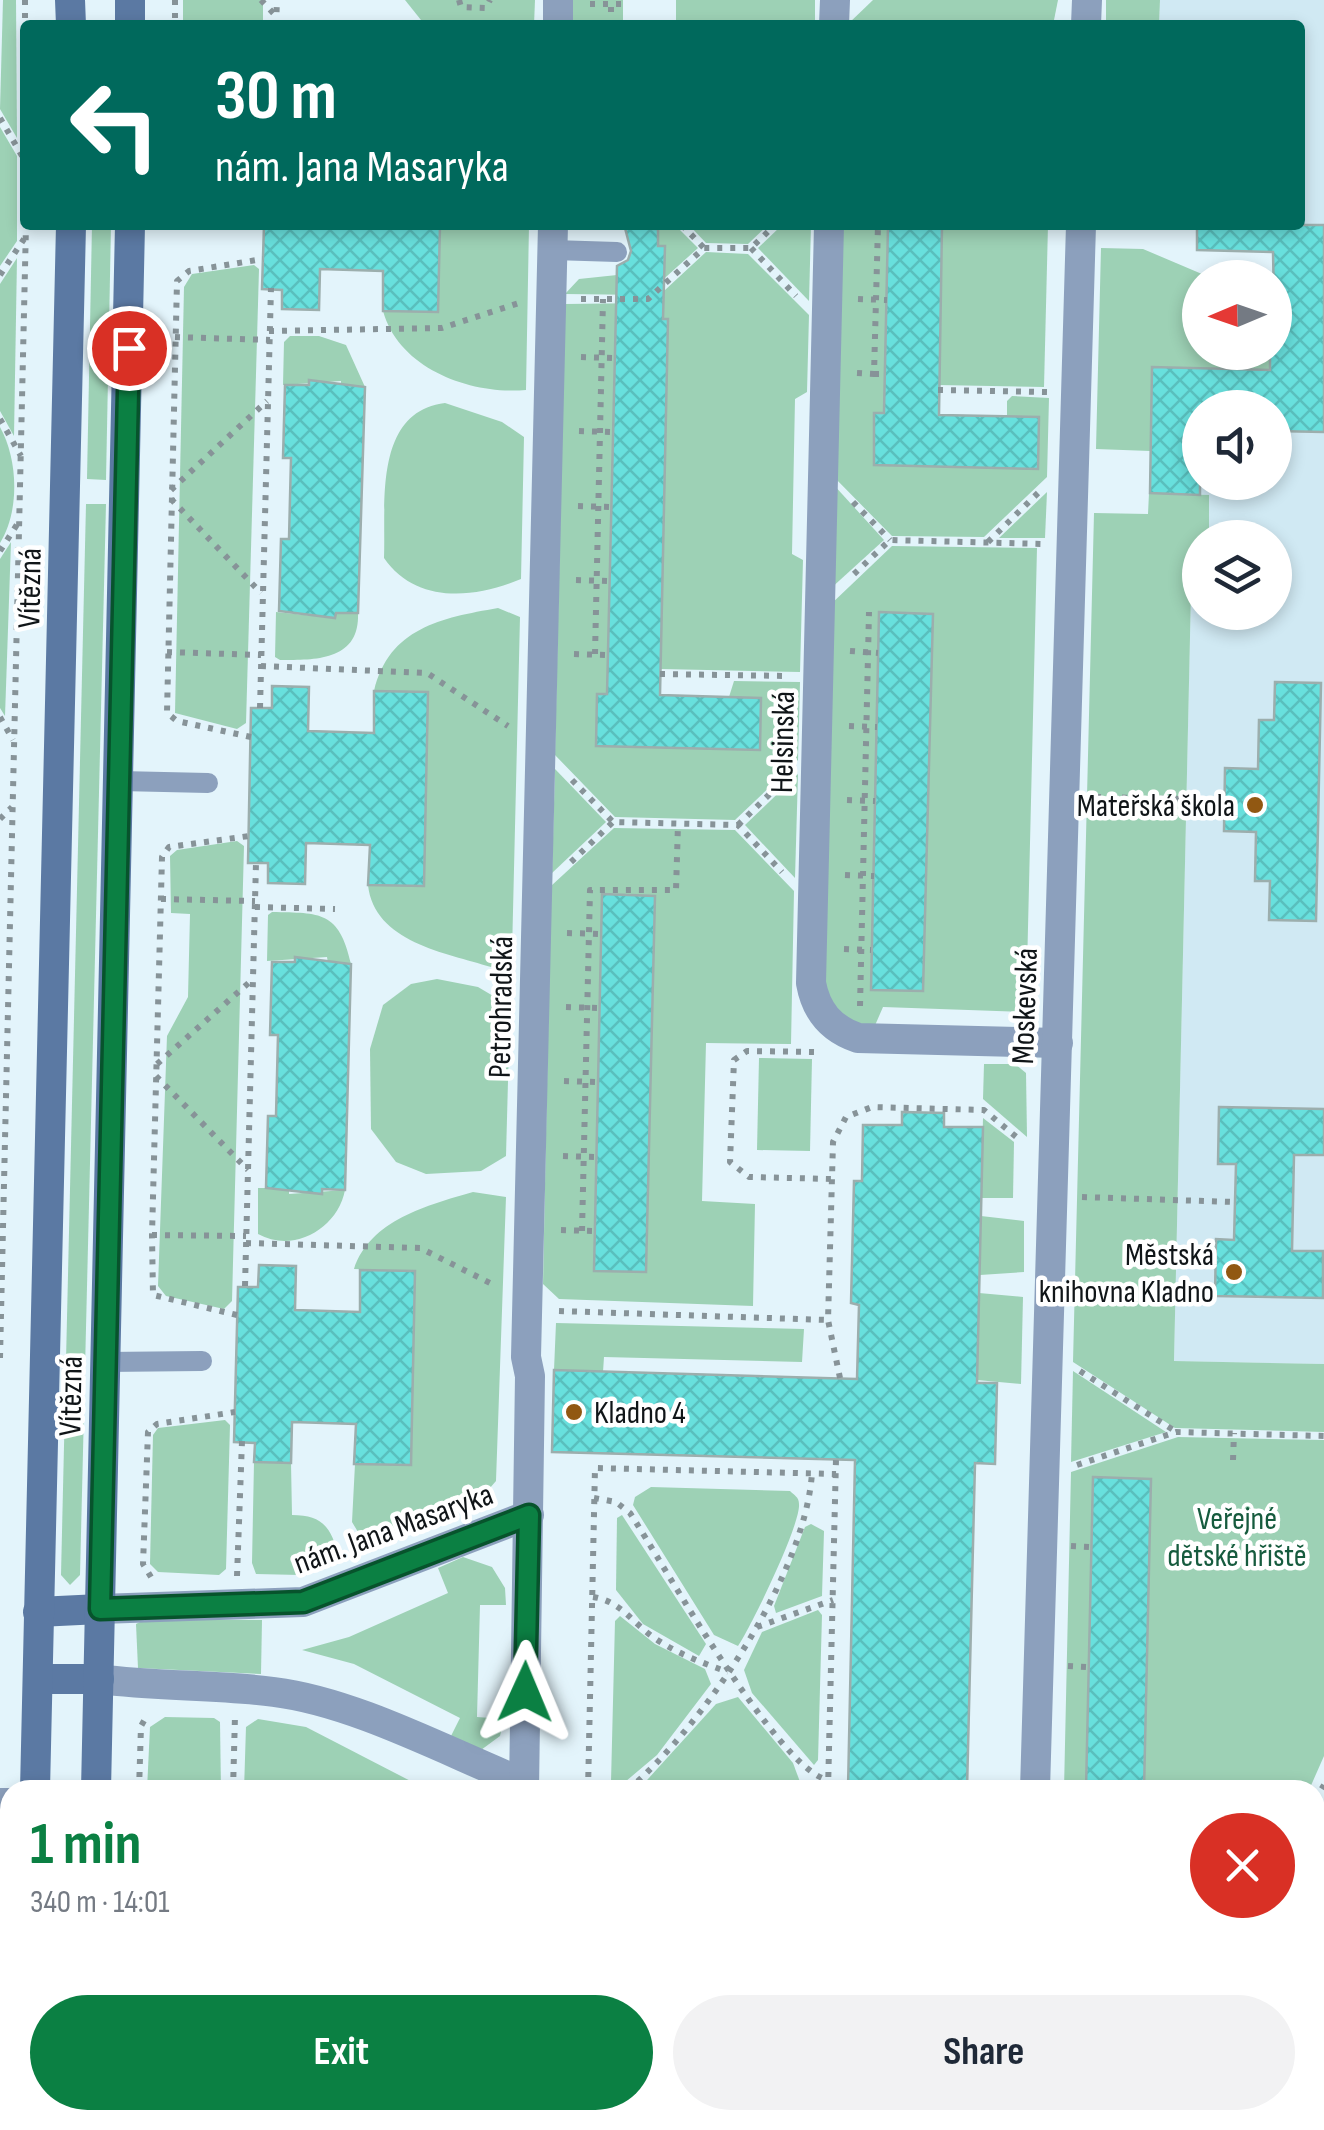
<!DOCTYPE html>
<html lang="en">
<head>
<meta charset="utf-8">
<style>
  body { margin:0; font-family:"Sofia Sans Condensed",sans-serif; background:#f2f2f3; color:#1f2937; height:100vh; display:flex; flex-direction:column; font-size:38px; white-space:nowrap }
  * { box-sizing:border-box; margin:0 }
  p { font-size:32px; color:#747a83 }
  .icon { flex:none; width:55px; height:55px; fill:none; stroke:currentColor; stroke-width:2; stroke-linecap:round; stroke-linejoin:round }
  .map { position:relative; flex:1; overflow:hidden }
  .details { position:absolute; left:0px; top:1780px; width:1325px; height:350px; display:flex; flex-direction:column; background:#fff; border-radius:30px 30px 0 0; box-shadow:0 5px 15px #0003 }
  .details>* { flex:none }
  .top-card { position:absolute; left:20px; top:20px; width:1285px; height:210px; border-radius:10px; box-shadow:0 5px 15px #0003; background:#00695c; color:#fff; overflow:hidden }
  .needle { width:65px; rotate:268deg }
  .buttons { position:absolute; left:1182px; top:260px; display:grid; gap:20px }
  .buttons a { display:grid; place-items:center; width:110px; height:110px; border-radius:50%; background:#fff; box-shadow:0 5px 15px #0003; font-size:50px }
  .pin { position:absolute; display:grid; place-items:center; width:85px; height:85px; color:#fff; margin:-42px; border:5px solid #fff; border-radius:50%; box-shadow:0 2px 10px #0007 }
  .me { position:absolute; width:110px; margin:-55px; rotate:1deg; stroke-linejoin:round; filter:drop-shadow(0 0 8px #0008) }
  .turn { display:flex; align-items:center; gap:35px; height:210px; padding:0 30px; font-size:45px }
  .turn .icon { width:130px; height:130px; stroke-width:2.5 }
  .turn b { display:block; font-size:70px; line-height:85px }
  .round { display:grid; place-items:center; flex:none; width:105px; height:105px; border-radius:52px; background:#f2f2f3 }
  .headline { display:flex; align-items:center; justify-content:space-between; height:170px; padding:0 30px }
  h1 { font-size:60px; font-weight:700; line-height:75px; color:#0b8043 }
  .button { display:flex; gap:20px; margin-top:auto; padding:20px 30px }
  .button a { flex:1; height:115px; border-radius:60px; background:#0b8043; color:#fff; font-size:40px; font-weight:700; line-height:115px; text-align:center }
  .button a+a { background:#f2f2f3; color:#1f2937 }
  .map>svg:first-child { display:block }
  .built { fill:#d0e9f3; fill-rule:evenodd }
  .green { fill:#9dd1b5; fill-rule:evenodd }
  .building { fill:url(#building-cross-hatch); stroke:#9caead; stroke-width:2.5 }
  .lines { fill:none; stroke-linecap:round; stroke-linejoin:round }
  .path { stroke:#879398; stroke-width:6; stroke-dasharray:5 8; stroke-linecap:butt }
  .lane { stroke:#8ca0bd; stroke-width:20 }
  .street { stroke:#8ca0bd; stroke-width:30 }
  .secondary { stroke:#5b79a3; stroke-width:30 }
  .route-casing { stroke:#07532c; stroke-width:25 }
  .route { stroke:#0b8043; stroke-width:18 }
  .poi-dot { fill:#915812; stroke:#fff; stroke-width:4 }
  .labels { text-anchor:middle; stroke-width:9; stroke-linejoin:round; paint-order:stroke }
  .street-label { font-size:32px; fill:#101518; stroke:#fff }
  .poi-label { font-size:32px; fill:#101518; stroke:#fff; text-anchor:end }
  .park-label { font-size:32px; fill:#165b3e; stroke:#fff }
</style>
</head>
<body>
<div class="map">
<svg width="1324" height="2130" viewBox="0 0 1324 2130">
  <defs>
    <pattern id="building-cross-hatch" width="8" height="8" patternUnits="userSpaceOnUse" patternTransform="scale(2.5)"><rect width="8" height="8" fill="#68e0dd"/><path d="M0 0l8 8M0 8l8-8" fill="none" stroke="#59bfbd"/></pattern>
  </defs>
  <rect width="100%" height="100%" fill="#e3f4fb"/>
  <path class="built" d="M1160 0H1324V1364L1174 1361 1191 592 1200 572V612H1275V538L1209 537 1208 495 1149 493 1152 367 1275 352 1273 253 1239 251V225H1300V25H1159ZM1200 408H1275V482H1200Z"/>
  <g class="green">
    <path d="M3 0H16L17 138 0 109Z"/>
    <rect x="183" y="0" width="80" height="25"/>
    <path d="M405 0H535L534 25H425Z"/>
    <path d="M573 0H623V25H572Z"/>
    <rect x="676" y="0" width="139" height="25"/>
    <path d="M873 0H1058L1053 25H847Z"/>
    <path d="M1106 0H1160L1159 25H1106Z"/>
    <path d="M0 127 17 156V241L0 266Z"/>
    <path d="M92 225H111L106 480 87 479Z"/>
    <path d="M440 225H529L526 390C471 395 399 369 383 311L438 312Z"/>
    <path d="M598 225H675L698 248 646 295 565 294 579 279 617 275 664 246H658V229Z"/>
    <path d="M689 225H768L748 244 706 243Z"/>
    <path d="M782 225H811L809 301 758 248Z"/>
    <path d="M837 225H888L884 413 874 414V465L1038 468 1039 417 1007 416V401L1012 396 1049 398 1047 477 984 537 892 536 832 475Z"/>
    <path d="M942 225H1048L1044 387 938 385Z"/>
    <path d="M1101 248 1143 249 1209 277 1200 278V352L1270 353V372L1153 368 1150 451 1096 449Z"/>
    <path d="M706 252 748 254 809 315 807 392 795 399 792 554 803 560 800 672 661 669 668 320 616 318 607 694 596 746 760 750 761 698 729 697 734 681 800 682 798 760 735 820 615 817 555 755 565 304 651 303Z"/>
    <path d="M17 258 14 436 0 411V284Z"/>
    <path d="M254 265 259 269 246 723 237 729 175 713 184 287 192 274Z"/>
    <path d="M290 336H319L346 345 365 387H341V381L283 385 284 342Z"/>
    <path d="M445 403 502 422 524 437 521 579C474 599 416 604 384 558 386 505 373 412 445 403Z"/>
    <path d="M0 427C18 459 20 511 0 543Z"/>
    <path d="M832 483 884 540 829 590Z"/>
    <path d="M1047 492 1045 538H999Z"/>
    <path d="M1149 493 1209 495V537L1200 538V572L1191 592 1174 1361 1324 1364V1432L1175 1428 1073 1362 1094 513 1148 514Z"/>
    <path d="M86 504H106L80 1575 70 1585 61 1575Z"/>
    <path d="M11 542 5 716 0 708V559Z"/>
    <path d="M892 546 1037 548 1026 1012 883 1007 873 1030 851 1026 823 994 829 606ZM879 613 933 615 923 991 871 989Z"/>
    <path d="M498 608 520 617 512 953 491 967C446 953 374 942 368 885L424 886 428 693 374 691C389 628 441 618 498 608Z"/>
    <path d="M276 612 334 618 336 613H358C360 661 315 660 280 660L275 657Z"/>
    <path d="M555 769 606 822 552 873Z"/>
    <path d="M798 774 795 878 745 825Z"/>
    <path d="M614 828 735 830 794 891 791 1044 706 1043 702 1201 755 1204 753 1306 559 1299 543 1284 551 886ZM602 895 655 896 646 1272 594 1271Z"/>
    <path d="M237 841 244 846 232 1301 224 1309 166 1296 158 1286 167 1036 188 997 190 914 171 913 170 856 177 850Z"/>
    <path d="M272 912C321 913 339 911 351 964L328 963 327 957 267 961 268 915Z"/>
    <path d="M437 979 478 987 510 1006 506 1156 481 1171 426 1174 396 1162 371 1129 370 1049 383 1005 411 984Z"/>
    <path d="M759 1058 812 1059 810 1151 757 1150Z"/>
    <path d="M984 1064H1015L1026 1073 1027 1137 983 1099Z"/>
    <path d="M983 1118 1014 1142 1013 1198H981Z"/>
    <path d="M258 1188H289V1194L345 1190C338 1228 294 1254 258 1234Z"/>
    <path d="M473 1192 506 1197 496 1481 482 1497 367 1547 352 1522 355 1464 411 1465 414 1271 354 1269C370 1220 428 1205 473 1192Z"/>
    <path d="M981 1216 1024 1221V1272L980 1275Z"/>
    <path d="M979 1293 1023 1297 1021 1384 977 1380Z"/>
    <path d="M556 1323 804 1329 802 1362 604 1357 603 1372 554 1370Z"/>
    <path d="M1073 1371 1166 1432 1071 1462Z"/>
    <path d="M225 1420 230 1425 226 1569 219 1575 158 1572 150 1564 153 1435 158 1428Z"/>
    <path d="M1178 1437 1324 1440V1756L1309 1790H1144L1151 1479 1093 1477 1086 1790H1064L1071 1472Z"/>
    <path d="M254 1462 291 1463 292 1515C325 1515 332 1530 339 1558L300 1575 256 1574 252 1563Z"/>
    <path d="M651 1487 790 1491C794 1495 799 1497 799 1504 801 1524 751 1627 738 1646L714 1635 633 1505 635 1497Z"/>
    <path d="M622 1515 706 1644 699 1656 643 1624 616 1590 617 1518Z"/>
    <path d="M811 1524 824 1531 822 1596 776 1613 774 1606 805 1527Z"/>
    <path d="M463 1557 492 1567 505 1588 506 1605H480L477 1717 504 1719 500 1736 481 1750 448 1742 460 1718 354 1664 302 1650 349 1637 448 1593 438 1568Z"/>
    <path d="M818 1610 822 1615 818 1760 814 1765 752 1693 744 1670 762 1632Z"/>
    <path d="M620 1616 655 1644 705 1669 711 1684 657 1755 619 1787 611 1782 615 1621Z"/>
    <path d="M146 1619 262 1620 261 1674 138 1668 136 1624Z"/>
    <path d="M738 1697 793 1763 803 1790H638L716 1704Z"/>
    <path d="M165 1717 214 1718 220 1722 221 1790H147L150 1727Z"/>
    <path d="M258 1719 306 1727 428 1790H244L246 1727Z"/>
    <path d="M238 2120H468V2124L494 2130H238Z"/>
    <path d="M1062 2120H1251L1260 2130H1085Z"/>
  </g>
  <g class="building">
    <path d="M264 225H440L438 312 383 311V271L320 269 319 310 282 309V290L262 289Z"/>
    <path d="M888 225H942L939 415 1039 417 1038 469 874 465V413H884Z"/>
    <path d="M1197 225H1324V432L1275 431V408H1200V495L1150 493 1152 367 1270 370V352H1275L1273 252 1197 250Z"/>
    <path d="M625 228 658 229V246H665L663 319H668L660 695 761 698 760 750 596 746 597 694H607L617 266 628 260 631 251Z"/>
    <path d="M309 380 365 387 358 613H336L335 618 279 611 281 539H289L291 458H283L285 385H309Z"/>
    <path d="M879 612 933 614 923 991 871 990Z"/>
    <path d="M1275 682 1321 683 1316 921 1269 920 1270 881H1255L1256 832 1224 831 1225 768 1258 769 1259 720H1274Z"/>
    <path d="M272 686 309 687 308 731 374 733V691L428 692 424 886 368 885 370 845 306 843 305 884 268 883V863H248L251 708H272Z"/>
    <path d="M602 894 655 896 646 1272 594 1271Z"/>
    <path d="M295 957 351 964 345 1190 322 1189V1194L266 1188 268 1116H276L278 1035H270L272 962H295Z"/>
    <path d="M1219 1107 1324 1109V1155H1294L1292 1251H1323V1298L1215 1296 1216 1239 1234 1240 1236 1164H1218Z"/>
    <path d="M902 1112 944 1113V1127H983L977 1383H997L995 1464 975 1463 967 1790 848 1789 855 1460 552 1452 554 1370 857 1379 859 1305 851 1303 854 1181H862L863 1125H902Z"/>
    <path d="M259 1265 296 1266 295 1310 360 1312V1270L415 1271 411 1465 354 1464 356 1424 292 1422 291 1463 254 1462 255 1443 234 1442 238 1287H258Z"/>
    <path d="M1093 1477 1151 1479 1144 1790H1086Z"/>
  </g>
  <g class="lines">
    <g class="path">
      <path d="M25 0V25"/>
      <path d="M175 0V25"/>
      <path d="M261 0 276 16"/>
      <path d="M459 0 461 7 486 8 490 0"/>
      <path d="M590 4H623"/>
      <path d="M276 25 277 0"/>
      <path d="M611 25V0"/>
      <path d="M0 118 25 161"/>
      <path d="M682 225 704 248"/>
      <path d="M872 225 888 226"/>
      <path d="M751 248 796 296"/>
      <path d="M0 275 24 239"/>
      <path d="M581 299H648L704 248H751L775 225"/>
      <path d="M858 299 887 300"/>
      <path d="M269 331 442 328 519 303"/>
      <path d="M175 337 270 340"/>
      <path d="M581 357 615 358"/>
      <path d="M857 373 874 374 878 225"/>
      <path d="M874 374H885"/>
      <path d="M938 390 1047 392"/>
      <path d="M0 419 21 456"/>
      <path d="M579 431 613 432"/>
      <path d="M171 490 267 401"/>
      <path d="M171 499 261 593"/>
      <path d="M853 502 890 540"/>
      <path d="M578 506 611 507"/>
      <path d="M988 542 1040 491"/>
      <path d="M0 551 18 523"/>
      <path d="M854 574 890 540 1043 544"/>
      <path d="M576 580 610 581"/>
      <path d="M850 651 878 653"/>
      <path d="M167 652 261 655"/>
      <path d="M574 654 608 655"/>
      <path d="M595 654 603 299"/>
      <path d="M261 666 427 673 508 726"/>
      <path d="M660 674 789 676"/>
      <path d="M260 708 271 288"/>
      <path d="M0 717 13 740"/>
      <path d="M849 726 877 727"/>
      <path d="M251 737 177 721 167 713 177 281 189 271 263 259"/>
      <path d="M572 780 613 822 738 825 782 872"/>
      <path d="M1096 797 1225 800"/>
      <path d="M847 800 875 801"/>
      <path d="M0 819 12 807"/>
      <path d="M738 825 783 781"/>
      <path d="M571 862 613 822"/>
      <path d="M845 875 874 876"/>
      <path d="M161 899 255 901"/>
      <path d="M255 907 335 909"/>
      <path d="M567 933 602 934"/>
      <path d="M844 949 871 950"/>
      <path d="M860 1006 869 612"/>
      <path d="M566 1007 599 1008"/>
      <path d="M814 1052 747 1051 734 1060 730 1162 749 1177 831 1179"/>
      <path d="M157 1064 253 979"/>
      <path d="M156 1076 248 1170"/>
      <path d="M564 1081 598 1082"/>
      <path d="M563 1156 596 1157"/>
      <path d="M1082 1197 1235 1202"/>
      <path d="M561 1230 595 1231"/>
      <path d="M582 1231 590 890H676L678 824"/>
      <path d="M152 1235 246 1236"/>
      <path d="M246 1243 420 1248 496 1286"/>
      <path d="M245 1286 256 863"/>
      <path d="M559 1311 828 1320"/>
      <path d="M237 1315 153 1295 152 1235 162 857 169 847 249 836"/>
      <path d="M0 1358 26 225"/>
      <path d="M1080 1371 1175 1431"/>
      <path d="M840 1378 828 1320 833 1142 846 1117 872 1107 984 1110 1020 1140"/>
      <path d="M1233 1460 1234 1433"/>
      <path d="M1077 1465 1176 1432 1324 1436"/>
      <path d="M594 1498 616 1502 630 1513C663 1563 778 1770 828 1780"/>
      <path d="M1071 1546 1091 1547"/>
      <path d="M237 1576 242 1441"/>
      <path d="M151 1577 143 1564 148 1432 157 1424 235 1412"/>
      <path d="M593 1597C621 1601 633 1624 656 1639 678 1654 703 1663 728 1672"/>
      <path d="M757 1627 833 1600"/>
      <path d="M1068 1666 1088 1667"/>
      <path d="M139 1790 141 1726 148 1714"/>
      <path d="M233 1790 235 1716"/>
      <path d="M588 1790 595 1468 836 1474"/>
      <path d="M628 1790C704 1725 805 1575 812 1473"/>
      <path d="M828 1790 836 1459"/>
      <path d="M1315 1800 1324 1785"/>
      <path d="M1315 1859 1324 1860"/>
      <path d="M1315 1961H1324"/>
      <path d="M1315 2063H1324"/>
      <path d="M1259 2120 1268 2130"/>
      <path d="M132 2126 270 2120"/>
      <path d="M1304 2130V2120"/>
    </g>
    <g class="lane">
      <path d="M553 250 617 252"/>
      <path d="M120 781 208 783"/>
      <path d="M106 1362 202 1361"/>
    </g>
    <g class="street">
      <path d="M558 25V0"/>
      <path d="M834 25 835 0"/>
      <path d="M1086 25 1087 0"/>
      <path d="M829 225 811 983C816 1011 831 1029 858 1038L1058 1043"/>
      <path d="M100 1609 303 1602 529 1515"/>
      <path d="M99 1679C157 1687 216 1684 274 1692 355 1702 447 1752 524 1783"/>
      <path d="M524 1790 530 1376 526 1357 553 225"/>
      <path d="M1035 1790 1081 225"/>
      <path d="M0 1803H10"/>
      <path d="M576 2120 851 2130"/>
      <path d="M1026 2130V2120"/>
    </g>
    <g class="secondary">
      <path d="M70 0 71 25"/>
      <path d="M130 25V0"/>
      <path d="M38 1612 100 1609"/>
      <path d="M38 1679H99"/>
      <path d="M35 1790 71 225"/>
      <path d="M96 1790 130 225"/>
      <path d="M28 2130V2120"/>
      <path d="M88 2130V2120"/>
    </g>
  </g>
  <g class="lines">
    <g class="route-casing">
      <path id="route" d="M129 348 100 1609 303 1602 529 1515 525 1692"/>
    </g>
    <use href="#route" class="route"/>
  </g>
  <g class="poi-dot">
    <circle cx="1255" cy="805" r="10"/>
    <circle cx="1234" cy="1272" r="10"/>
    <circle cx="574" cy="1412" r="10"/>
  </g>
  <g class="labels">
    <g class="street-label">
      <text transform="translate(29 588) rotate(-89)" y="11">Vítězná</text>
      <text transform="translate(782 742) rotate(-89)" y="11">Helsinská</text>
      <text transform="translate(1024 1006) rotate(-88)" y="11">Moskevská</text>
      <text transform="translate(500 1007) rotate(-89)" y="11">Petrohradská</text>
      <text transform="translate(70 1396) rotate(-89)" y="11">Vítězná</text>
      <text transform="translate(393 1528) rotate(-20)" y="11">nám. Jana Masaryka</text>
    </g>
    <g class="poi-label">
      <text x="1235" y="816">Mateřská škola</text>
      <text x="1214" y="1265">Městská<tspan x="1214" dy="37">knihovna Kladno</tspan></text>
      <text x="594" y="1423" text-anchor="start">Kladno 4</text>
    </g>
    <g class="park-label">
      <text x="1237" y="1529">Veřejné<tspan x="1237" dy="37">dětské hřiště</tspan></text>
    </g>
  </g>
</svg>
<div class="buttons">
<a><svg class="needle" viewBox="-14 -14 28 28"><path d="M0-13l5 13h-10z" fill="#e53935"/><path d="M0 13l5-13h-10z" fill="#747a83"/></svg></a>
<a><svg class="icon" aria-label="sound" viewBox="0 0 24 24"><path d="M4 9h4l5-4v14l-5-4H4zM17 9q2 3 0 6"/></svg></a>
<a><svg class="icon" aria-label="layers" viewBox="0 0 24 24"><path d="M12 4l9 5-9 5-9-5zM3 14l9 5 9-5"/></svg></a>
</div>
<div class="pin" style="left:129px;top:348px;background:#d93025"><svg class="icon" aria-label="arrive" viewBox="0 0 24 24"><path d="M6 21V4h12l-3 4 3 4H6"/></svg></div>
<svg class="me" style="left:525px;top:1692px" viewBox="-20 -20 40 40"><path d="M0-17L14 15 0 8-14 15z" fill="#0b8043" stroke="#fff" stroke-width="4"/></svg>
<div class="top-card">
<div class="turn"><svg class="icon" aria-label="left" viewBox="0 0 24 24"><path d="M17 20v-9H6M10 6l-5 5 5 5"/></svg><div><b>30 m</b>nám. Jana Masaryka</div></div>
</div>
<section class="details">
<div class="headline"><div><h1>1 min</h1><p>340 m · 14:01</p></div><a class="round" style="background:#d93025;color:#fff"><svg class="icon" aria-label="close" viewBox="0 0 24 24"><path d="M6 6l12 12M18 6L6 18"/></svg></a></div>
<div class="button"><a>Exit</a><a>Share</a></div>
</section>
</div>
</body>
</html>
